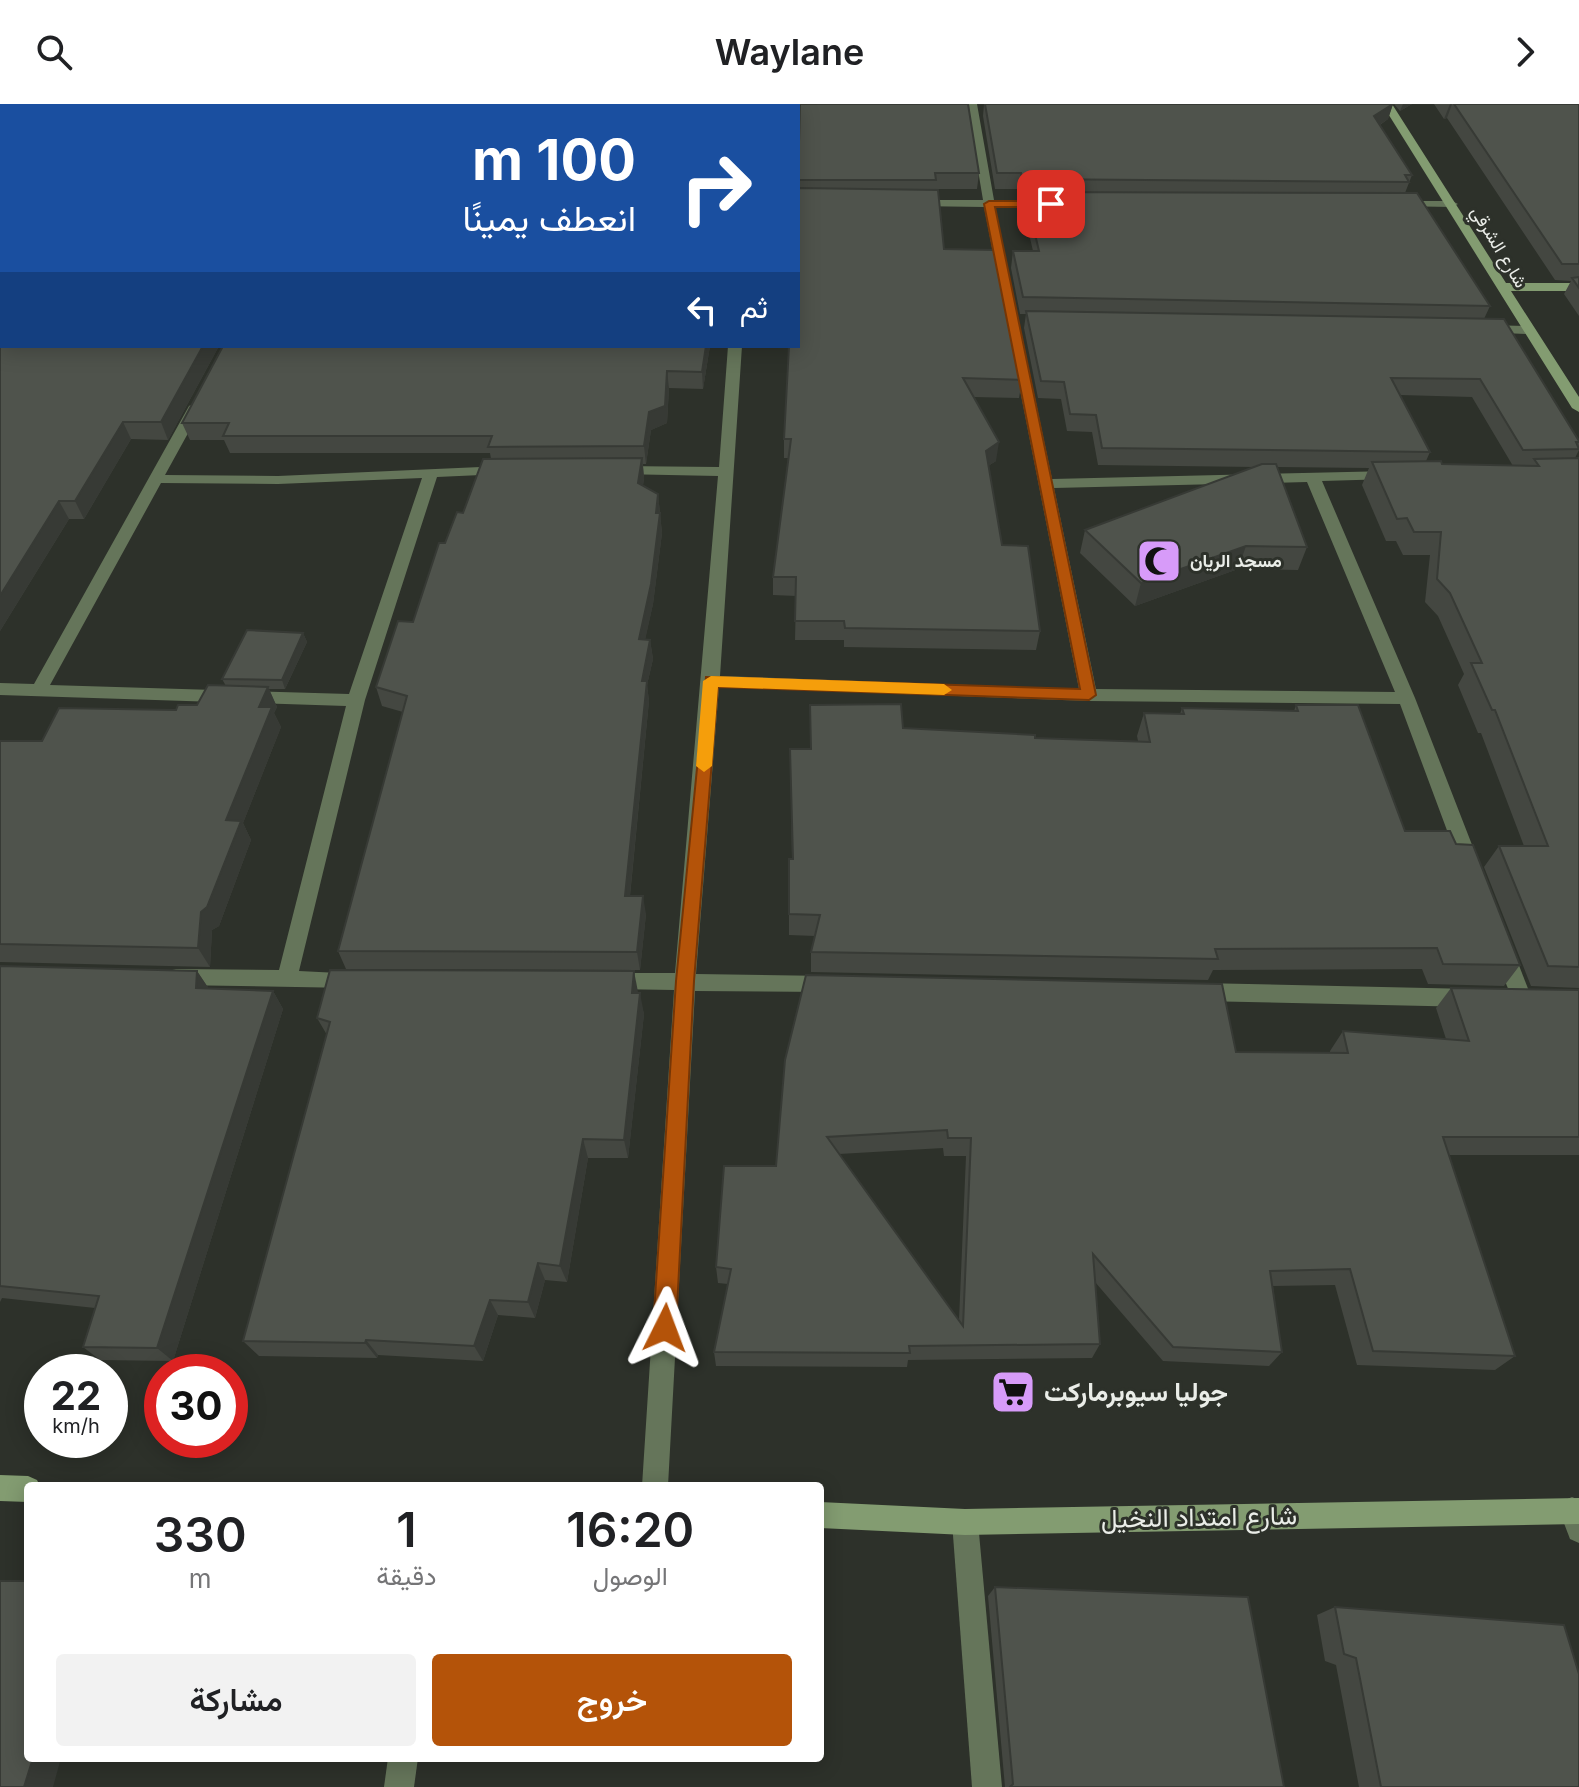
<!DOCTYPE html>
<html lang="ar">
<head>
<meta charset="utf-8">
<style>
  body { margin:0; font-family:Inter,Vazirmatn,sans-serif; background:#f2f2f2; color:#202124; direction:rtl; height:100vh; display:flex; flex-direction:column; font-size:30px; white-space:nowrap }
  * { box-sizing:border-box; margin:0 }
  p { font-size:26px; color:#757577 }
  .icon { flex:none; width:44px; height:44px; fill:none; stroke:currentColor; stroke-width:2; stroke-linecap:round; stroke-linejoin:round }
  .map { position:relative; flex:1; overflow:hidden; direction:ltr }
  .drawer { position:absolute; left:24px; top:1378px; width:800px; height:280px; display:flex; flex-direction:column; background:#fff; border-radius:8px; box-shadow:0 4px 20px #0003; direction:rtl }
  .drawer>* { flex:none }
  .banner { position:absolute; left:0px; top:0px; width:800px; height:244px; box-shadow:0 4px 20px #0003; direction:rtl; background:#1a4fa0; color:#fff; overflow:hidden }
  .speed { position:absolute; left:24px; top:1250px; display:flex; gap:16px; font-size:40px; font-weight:700; text-align:center }
  .speed>* { display:grid; place-content:center; width:104px; height:104px; border-radius:50%; background:#fff; box-shadow:0 4px 20px #0003; line-height:1 }
  .speed small { font-size:20px; font-weight:400 }
  .speed .limit { border:12px solid #d22; background:#fff; color:#111 }
  .pin { position:absolute; display:grid; place-items:center; width:68px; height:68px; color:#fff; margin:-34px; border-radius:16px; box-shadow:0 4px 12px #0006 }
  .me { position:absolute; width:88px; margin:-44px; rotate:3deg; stroke-linejoin:round; filter:drop-shadow(0 0 6px #0008) }
  .turn { display:flex; align-items:center; gap:28px; height:168px; padding:0 32px; font-size:36px }
  .turn .icon { width:104px; height:104px; stroke-width:2.5 }
  .turn b { display:block; font-size:56px; line-height:68px }
  .then { display:flex; align-items:center; height:76px; padding:0 32px; background:#0003; gap:16px; font-size:30px }
  .eta { display:flex; justify-content:space-evenly; align-items:center; height:136px; text-align:center }
  .eta b { font-size:48px; font-weight:600; line-height:56px }
  .button { display:flex; gap:16px; margin-top:auto; padding:16px 32px }
  .button a { flex:1; height:92px; border-radius:8px; background:#b45309; color:#fff; font-size:32px; font-weight:600; line-height:92px; text-align:center }
  .button a+a { background:#f2f2f2; color:#202124 }
  header { display:flex; justify-content:space-between; align-items:center; height:104px; padding:0 32px; background:#fff; font-size:36px; font-weight:600 }
  .map>svg:first-child { display:block }
  .green { fill:#335218 }
  .lines { fill:none; stroke-linecap:round; stroke-linejoin:round }
  .street { fill:#65755a; fill-rule:evenodd }
  .secondary { fill:#839c71; fill-rule:evenodd }
  .wall { fill:#444741; fill-rule:evenodd }
  .shaded-wall { fill:#373a35 }
  .building { fill:#4f534c; stroke:#373a35; stroke-width:2; fill-rule:evenodd }
  .route { fill:#b45309; stroke:#753606; stroke-width:2 }
  .slow { fill:#f59e0b }
  .labels { text-anchor:middle; stroke-width:6; stroke-linejoin:round; paint-order:stroke }
  .far-street-label { font-size:18px; fill:#eaede8; stroke:#2d312a }
  .far-poi-label { font-size:18px; font-weight:bold; fill:#eaede8; stroke:#2d312a; text-anchor:start }
  .near-poi-label { font-size:26px; font-weight:bold; fill:#eaede8; stroke:#2d312a; text-anchor:start }
  .near-street-label { font-size:26px; fill:#eaede8; stroke:#2d312a }
</style>
</head>
<body>
<header><svg class="icon" aria-label="forward" viewBox="0 0 24 24"><path d="M9 5l7 7-7 7"/></svg>Waylane<svg class="icon" aria-label="search" viewBox="0 0 24 24"><circle cx="10" cy="10" r="6"/><path d="M15 15l6 6"/></svg></header>
<div class="map">
<svg width="1579" height="1683" viewBox="0 0 1579 1683">
  <rect width="100%" height="100%" fill="#2d312a"/>
  <path class="green" d="M186 0H702L184 2Z"/>
  <g class="lines">
    <g class="street">
      <rect x="742" y="0" width="10" height="2"/>
      <path d="M967 0H977L994 96 1050 97 1056 100 1050 103H995L1052 375 1391 367 1398 371 1391 375 1322 377 1415 594 1481 764 1478 769H1464L1461 764 1400 600 1089 597 719 583 696 870 828 872 835 874 838 880 835 886 828 888 695 887 668 1382H642L674 886 612 885 605 883 602 877 605 871 612 869H675L718 372 619 370 612 366 619 362 719 363 728 242H742L720 572 1079 585 984 103 914 102 908 99 914 96H983ZM1307 378 1395 588 1096 585 1054 384Z"/>
      <rect x="0" y="83" width="2" height="6"/>
      <path d="M1398 97H1452L1458 100 1452 103 1394 102V98Z"/>
      <path d="M2 179V189L0 190V180Z"/>
      <path d="M1484 221 1528 222 1534 226 1528 230 1479 228 1478 225Z"/>
      <path d="M196 298 203 302 165 371 278 372 503 362 510 366 503 370 437 373 365 596 299 867 359 870 362 876 359 882 352 884 176 881 169 879 166 873 169 867 176 865 279 866 346 602 0 591V579L34 580 189 302ZM422 374 349 590 50 581 161 379 278 380Z"/>
      <path d="M1503 838 1510 840 1513 846 1532 895 1529 901 1522 904 1515 901 1512 895 1493 846 1496 840Z"/>
      <path d="M1200 879 1472 885 1479 888 1482 894 1479 900 1472 903 1200 897 1193 894 1190 888 1193 882Z"/>
      <path d="M1572 1393 1579 1396V1439L1570 1435 1559 1406 1563 1397Z"/>
      <path d="M965 1405 974 1409 978 1418 1002 1683H972L952 1418 956 1409Z"/>
      <path d="M388 1654H418L414 1683H384Z"/>
    </g>
    <g class="secondary">
      <path d="M1382 0H1392L1506 179H1579V187H1511L1579 293V308L1572 304Z"/>
      <path d="M0 1371 28 1372 37 1376 40 1382H28V1398L0 1397Z"/>
      <path d="M1579 1394V1420L965 1431 820 1424V1398L965 1405Z"/>
    </g>
  </g>
  <g class="wall">
    <path d="M984 0H1393L1388 15 1380 21 1412 71 1405 89 1490 202 1484 215 1579 337V346L1575 354H1579V884L1531 882 1484 763 1499 742H1524L1481 629H1478L1458 581 1464 570 1438 512 1425 498 1430 451H1403L1396 437H1386L1362 381 1369 364 1277 363 1307 443 1298 466 1238 465 1135 502 1080 449 1085 426 1255 363 1098 361 1092 328 1067 327 1061 295 1038 294 1024 224 1026 210H1020L1011 164 1013 147H1033L1023 104 1025 91H1020L1019 85H995L983 12ZM1400 291 1472 293 1513 362 1442 360 1426 357 1430 348Z"/>
    <path d="M1394 0H1412L1400 7Z"/>
    <path d="M1434 0H1579V212L1564 190 1571 177 1555 176 1447 14 1444 15Z"/>
    <path d="M798 41 979 69 977 85H935V86L944 145 1022 276 1019 294 974 293 996 357 988 362 1002 441 1040 527 1036 546 844 543V536H795L796 492 773 491V473L788 354H784V335L798 242Z"/>
    <path d="M0 235 219 242 168 336 131 335 84 415H69L0 527Z"/>
    <path d="M710 242 703 285 669 284 667 319 651 326 646 360H643L644 374 643 381 658 390 662 429 653 500 645 535 650 536 653 555 647 581 649 597 630 792 646 810 640 866 346 865 338 847 403 608 382 602 376 583 413 518 445 439 463 409 491 355 490 349H230L224 336H190L182 319Z"/>
    <path d="M303 529 307 538 285 585H269L277 603 274 609 281 623 243 719 251 736 219 822 212 826 210 863 0 858V637H42L197 601 226 582 222 575Z"/>
    <path d="M1296 601 1405 727 1456 740 1520 861 1504 882 1428 880 1422 865 1213 866 1208 876 811 868V848L815 832 789 831V755H792L790 645H810L903 624 1035 634 1138 637 1137 632 1144 609 1180 610 1182 604 1294 607Z"/>
    <path d="M0 862 197 867 209 885 273 887 283 905 173 1257 100 1256 83 1243 95 1204 2 1194 0 1198Z"/>
    <path d="M1451 884 1579 886V1051H1449L1515 1252 1495 1266 1357 1261 1335 1181 1273 1182 1282 1248 1269 1262 1163 1257 1095 1178 1100 1240 1092 1254 908 1256 907 1263 716 1262 714 1248 728 1180 718 1179 716 1163 776 1062 785 956 1236 948 1330 949V947L1343 927 1446 935 1436 904ZM943 1044 944 1052H966L959 1216 839 1050Z"/>
    <path d="M638 889 644 910 628 1054H588L567 1178 545 1176 535 1214 498 1211 483 1257 378 1251 377 1254 259 1252 243 1237 327 931 317 914Z"/>
    <path d="M995 1483 1284 1683H1005L988 1492Z"/>
    <path d="M1335 1503 1579 1683H1359L1336 1561 1325 1557 1317 1511Z"/>
  </g>
  <g class="shaded-wall">
    <path d="M72 0H88L86 2H70Z"/>
    <path d="M1393 0 1388 15 1369 28 1374 12Z"/>
    <path d="M1403 0H1412L1400 7Z"/>
    <path d="M1450 0H1452L1447 14 1444 15Z"/>
    <path d="M2 62V77L0 72V64Z"/>
    <path d="M203 242H219L168 336 161 318Z"/>
    <path d="M706 242H710L703 285 702 268Z"/>
    <path d="M667 267 669 284 667 319 651 326 646 360 644 342 649 308Z"/>
    <path d="M123 318 131 335 84 415 75 397Z"/>
    <path d="M999 338 996 357 983 365 986 347Z"/>
    <path d="M642 354 644 374 641 398 638 379Z"/>
    <path d="M658 390 662 429 653 500 641 555 639 535Z"/>
    <path d="M59 397 69 415 0 527V492Z"/>
    <path d="M1246 442 1238 465 1135 502 1141 479Z"/>
    <path d="M303 529 307 538 285 585 282 576Z"/>
    <path d="M650 536 653 555 647 581 649 597 628 810 625 792 642 577Z"/>
    <path d="M268 583 277 603 274 609 281 623 243 719 251 736 219 822 212 826 210 863 198 844 201 808 226 716 259 603Z"/>
    <path d="M643 792 646 810 640 866 637 848Z"/>
    <path d="M197 867 209 885 196 884Z"/>
    <path d="M634 867 638 888 636 910 632 889Z"/>
    <path d="M273 887 283 905 173 1257 157 1244Z"/>
    <path d="M640 889 644 910 628 1054 624 1036Z"/>
    <path d="M583 1035 588 1054 567 1178 560 1162Z"/>
    <path d="M538 1159 545 1176 535 1214 528 1198Z"/>
    <path d="M490 1196 498 1211 483 1257 474 1242Z"/>
    <path d="M366 1236 378 1251 377 1254 365 1239Z"/>
    <path d="M33 1654H61L53 1683H24Z"/>
  </g>
  <g class="building">
    <path d="M0 0H72L70 2H2V62L0 64Z"/>
    <path d="M800 0H968L979 69H935L936 76H798Z"/>
    <path d="M985 0H1393L1374 12 1412 71H1405L1409 78 1022 75 1021 69H997Z"/>
    <path d="M1454 0H1579V160H1562Z"/>
    <path d="M798 84 938 86 944 145 996 146 1022 276 963 274 999 338 986 347 1002 441 1028 442 1040 527 845 524 844 517H795L796 473H773L791 335H784L789 242H798Z"/>
    <path d="M1025 88 1417 89 1490 202 1023 193 1013 147H1039Z"/>
    <path d="M1579 173V184L1572 174Z"/>
    <path d="M1026 207 1504 215 1579 337V338H1576L1579 345 1523 346 1480 275 1391 274 1430 348 1102 344 1096 311 1070 310 1064 278 1041 277Z"/>
    <path d="M2 232V242H203L161 318H123L75 397H59L0 492V235Z"/>
    <path d="M223 242H706L702 268 667 267 665 302 649 308 644 342 488 343 492 332H223L229 319H182Z"/>
    <path d="M642 354 638 379 658 390 656 409H660L651 480 639 535 650 536 642 577H647L625 792H643L637 848 338 847 407 592 376 583 398 517 413 518 439 439H445L457 408 463 409 483 355Z"/>
    <path d="M1579 354V863L1548 862 1499 742H1548L1495 606H1492L1471 559H1482L1450 489 1437 475 1441 428H1414L1407 414 1397 415 1372 358 1441 357 1442 360 1539 362 1534 355Z"/>
    <path d="M1262 360H1276L1307 443 1246 442 1141 479 1085 426Z"/>
    <path d="M247 526 303 529 282 576 222 575Z"/>
    <path d="M208 581 268 583 259 603H272L226 716 241 717 207 803 201 808 198 844 0 840V637H42L59 604 176 606 178 601H197Z"/>
    <path d="M901 600 903 624 1035 631V634L1150 638 1144 609 1184 610 1182 604 1298 607 1296 601H1358L1405 727H1450L1456 740 1473 741 1520 861 1443 860 1437 844 1215 845 1218 855 811 848 820 811 789 810V755H793L790 645H811L810 601Z"/>
    <path d="M0 862 197 867 196 884 273 887 157 1244 83 1243 99 1192 0 1182Z"/>
    <path d="M330 866 634 867 632 889H640L624 1036 583 1035 560 1162 538 1159 528 1198 490 1196 474 1242 366 1236 365 1239 243 1237 330 918 317 914Z"/>
    <path d="M806 871 1222 880 1236 948 1348 949 1343 927 1469 937 1451 884 1579 886V1033H1443L1515 1252 1373 1247 1350 1165 1270 1167 1282 1248 1173 1243 1093 1150 1100 1240 909 1242 910 1249 714 1248 731 1165 716 1163 724 1062H776L785 956ZM947 1026 948 1034H971L963 1222 827 1033Z"/>
    <path d="M0 1477H28V1654H33L24 1683H0Z"/>
    <path d="M995 1483 1248 1493 1284 1683H1010L1013 1680Z"/>
    <path d="M1335 1503 1564 1521 1579 1570V1683H1381L1356 1554 1344 1550Z"/>
  </g>
  <path class="route" d="M989 97H1051L1056 100 1051 103H995L1096 591 1089 596 718 583 694 877 676 1224 672 1232 665 1235 657 1232 653 1224 676 877 706 573 1080 585 984 100Z"/>
  <path class="slow" d="M711 572 944 580 952 586 944 591 718 583 712 662 704 668 696 662 703 577Z"/>
  <defs>
    <g id="mosque-square" transform="scale(2.3)"><rect x="-9" y="-9" width="18" height="18" rx="4" fill="#d79bf9" stroke="#2d312a"/><path d="M3.5-4.9A6 6 0 1 0 3.5 4.9A5 5 0 1 1 3.5-4.9Z" fill="#111"/></g>
    <g id="supermarket-square" transform="scale(2.3)"><rect x="-9" y="-9" width="18" height="18" rx="4" fill="#d79bf9" stroke="#2d312a"/><path d="M-6-5.5h2.5l.6 2H6L4.5 2H-2.5L-4.4-4H-6ZM-1.5 3.2a1.3 1.3 0 1 0 .1 0ZM3 3.2a1.3 1.3 0 1 0 .1 0Z" fill="#111"/></g>
  </defs>
  <g fill-rule="evenodd">
    <use href="#mosque-square" x="1159" y="457"/>
    <use href="#supermarket-square" x="1013" y="1288"/>
  </g>
  <g class="labels">
    <g class="far-street-label">
      <text transform="translate(1499 143) rotate(59)" y="6">شارع الشرقي</text>
    </g>
    <g class="far-poi-label">
      <text x="1190" y="463">مسجد الريان</text>
    </g>
    <g class="near-poi-label">
      <text x="1044" y="1297">جوليا سيوبرماركت</text>
    </g>
    <g class="near-street-label">
      <text transform="translate(1199 1413) rotate(-1)" y="9">شارع امتداد النخيل</text>
    </g>
  </g>
</svg>
<div class="speed"><div>22<small>km/h</small></div><div class="limit">30</div></div>
<div class="pin" style="left:1051px;top:100px;background:#d93025"><svg class="icon" aria-label="arrive" viewBox="0 0 24 24"><path d="M6 21V4h12l-3 4 3 4H6"/></svg></div>
<svg class="me" style="left:665px;top:1224px" viewBox="-20 -20 40 40"><path d="M0-17L14 15 0 8-14 15z" fill="#b45309" stroke="#fff" stroke-width="4"/></svg>
<div class="banner">
<div class="turn"><svg class="icon" aria-label="right" viewBox="0 0 24 24"><path d="M7 20v-9h11M14 6l5 5-5 5"/></svg><div><b>100 m</b>انعطف يمينًا</div></div>
<div class="then">ثم<svg class="icon" aria-label="left" viewBox="0 0 24 24"><path d="M17 20v-9H6M10 6l-5 5 5 5"/></svg></div>
</div>
<section class="drawer">
<div class="eta">
<div><b>16:20</b><p>الوصول</p></div>
<div><b>1</b><p>دقيقة</p></div>
<div><b>330</b><p>m</p></div>
</div>
<div class="button"><a>خروج</a><a>مشاركة</a></div>
</section>
</div>
</body>
</html>
